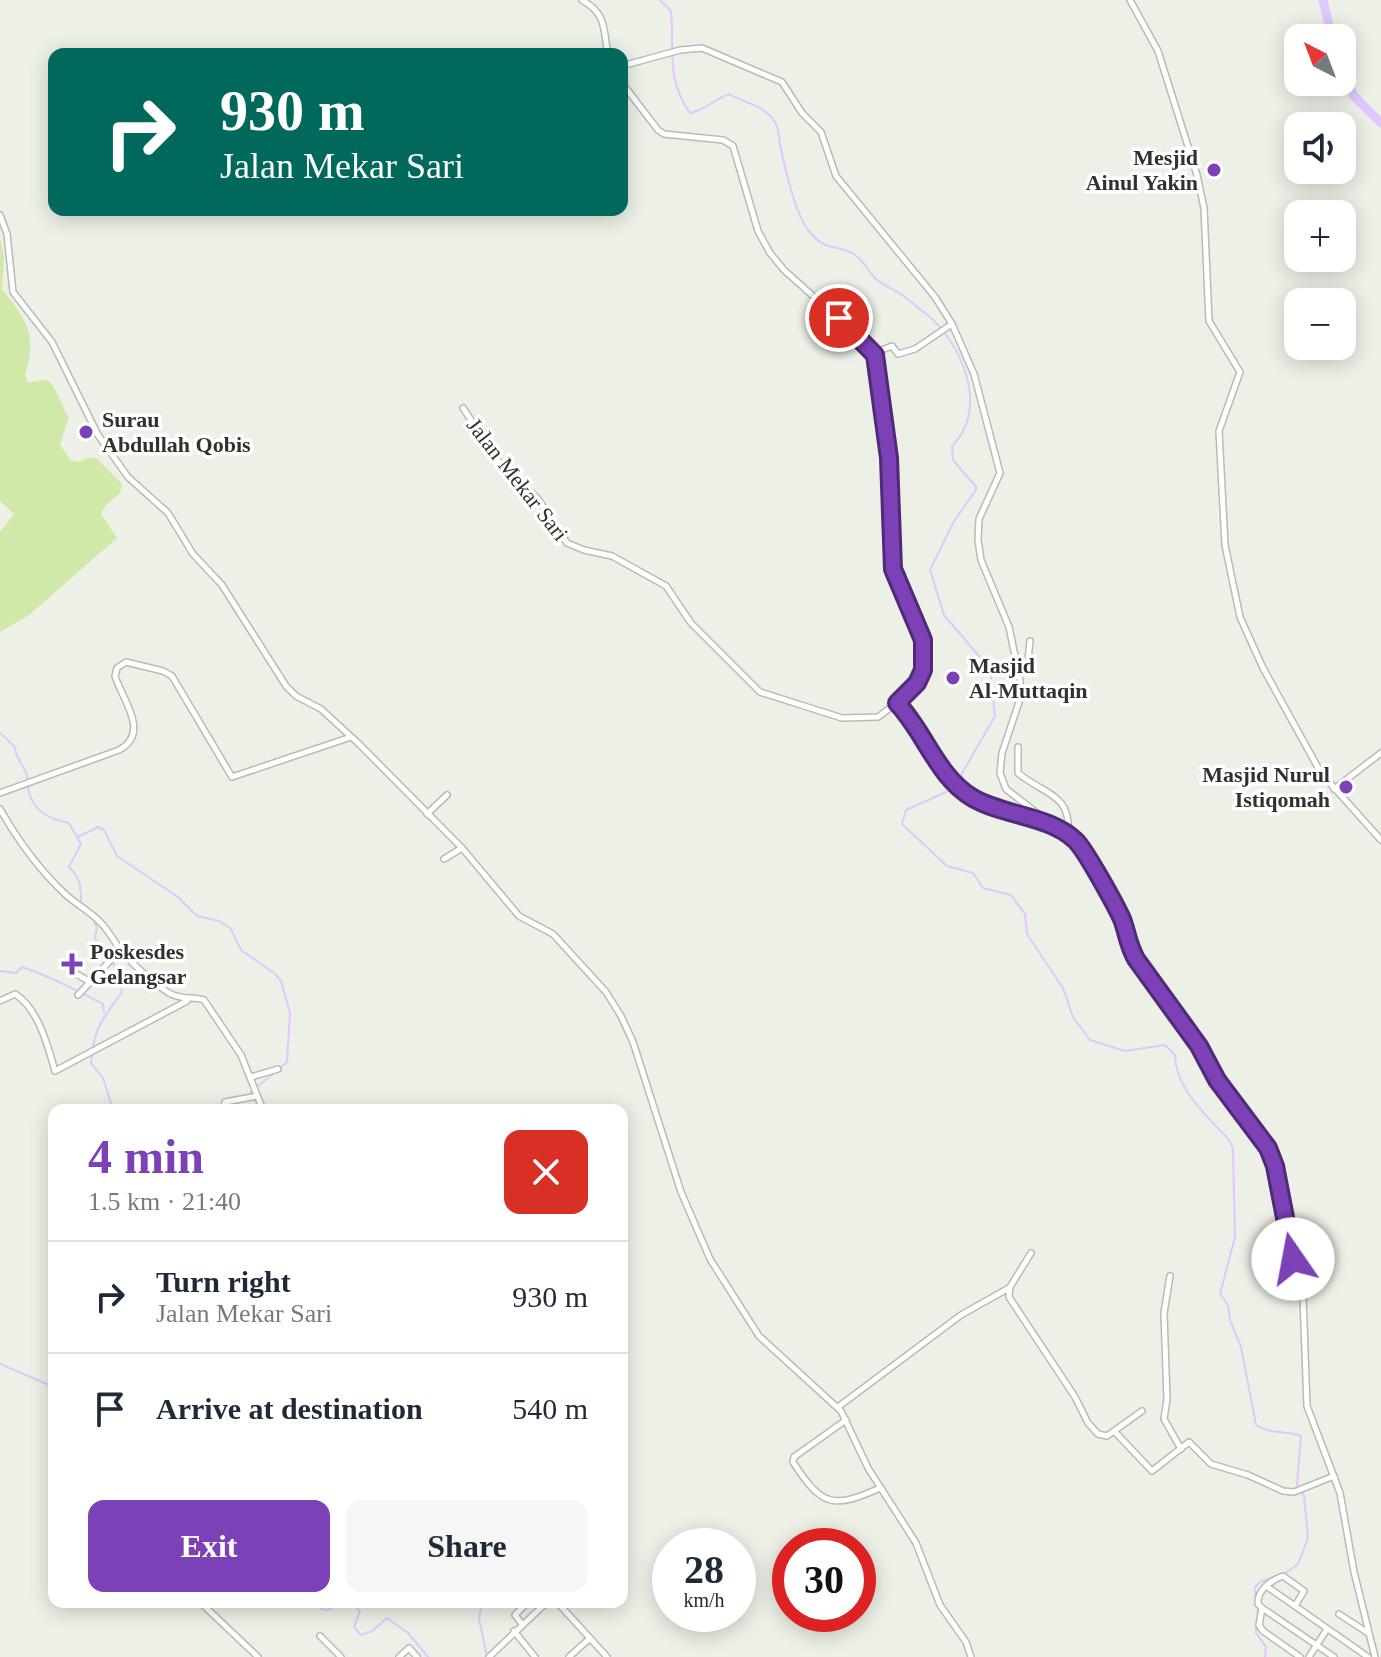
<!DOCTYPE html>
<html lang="en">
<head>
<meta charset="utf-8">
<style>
  body { margin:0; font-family:Georgia,serif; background:#f6f6f7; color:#1f2937; height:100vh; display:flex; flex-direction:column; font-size:30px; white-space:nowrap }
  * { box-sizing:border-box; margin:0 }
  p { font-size:26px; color:#747a83 }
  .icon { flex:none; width:44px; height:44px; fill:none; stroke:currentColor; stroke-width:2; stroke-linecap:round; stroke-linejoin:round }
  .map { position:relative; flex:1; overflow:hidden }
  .drawer { position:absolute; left:48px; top:1104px; width:580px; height:504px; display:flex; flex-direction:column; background:#fff; border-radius:16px; box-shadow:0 4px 20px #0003 }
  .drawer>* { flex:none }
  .banner { position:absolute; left:48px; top:48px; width:580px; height:168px; border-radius:16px; box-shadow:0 4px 20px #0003; background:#00695c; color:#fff; overflow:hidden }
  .needle { width:52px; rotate:318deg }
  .fabs { position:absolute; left:1284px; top:24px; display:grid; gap:16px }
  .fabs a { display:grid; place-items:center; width:72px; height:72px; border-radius:16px; background:#fff; box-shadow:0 4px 20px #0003; font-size:40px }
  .speed { position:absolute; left:652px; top:1528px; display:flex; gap:16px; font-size:40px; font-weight:700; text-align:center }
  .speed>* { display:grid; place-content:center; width:104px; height:104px; border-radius:50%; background:#fff; box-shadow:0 4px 20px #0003; line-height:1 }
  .speed small { font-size:20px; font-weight:400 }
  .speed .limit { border:12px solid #d22; background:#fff; color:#111 }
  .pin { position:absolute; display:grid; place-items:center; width:68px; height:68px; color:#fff; margin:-34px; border:4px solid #fff; border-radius:50%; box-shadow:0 2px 8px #0007 }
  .me { position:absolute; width:88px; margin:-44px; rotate:348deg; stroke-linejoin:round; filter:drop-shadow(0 0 6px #0008) }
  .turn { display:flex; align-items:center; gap:28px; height:168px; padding:0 40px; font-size:36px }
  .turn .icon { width:104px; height:104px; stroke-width:2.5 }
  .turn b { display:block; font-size:56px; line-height:68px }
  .round { display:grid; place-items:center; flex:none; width:84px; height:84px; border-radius:16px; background:#f6f6f7 }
  .head { display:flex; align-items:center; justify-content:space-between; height:136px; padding:0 40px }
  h1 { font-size:48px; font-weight:600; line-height:60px; color:#7c41b7 }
  .primary-button { display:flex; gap:16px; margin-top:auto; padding:16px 40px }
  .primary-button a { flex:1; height:92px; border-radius:16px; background:#7c41b7; color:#fff; font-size:32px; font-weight:600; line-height:92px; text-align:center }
  .primary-button a+a { background:#f6f6f7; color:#1f2937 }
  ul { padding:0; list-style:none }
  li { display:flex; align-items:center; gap:24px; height:112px; padding:0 40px; border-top:2px solid #e0e1e3 }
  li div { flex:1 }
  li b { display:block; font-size:30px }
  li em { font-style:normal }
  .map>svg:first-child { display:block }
  .green { fill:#d1e9a8 }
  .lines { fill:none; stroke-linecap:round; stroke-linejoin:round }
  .stream { stroke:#dec9fc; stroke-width:2 }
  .river { stroke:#dec9fc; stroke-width:9 }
  .minor-casing { stroke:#b8bcb2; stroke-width:8 }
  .minor { stroke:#fff; stroke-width:5 }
  .route-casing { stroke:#512a77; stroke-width:20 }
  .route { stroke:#7c41b7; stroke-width:14 }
  .poi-dot { fill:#7c41b7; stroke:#fff; stroke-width:3 }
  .labels { text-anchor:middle; stroke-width:7; stroke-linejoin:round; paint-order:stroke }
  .poi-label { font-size:22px; font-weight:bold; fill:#30322e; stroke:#fff; text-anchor:start }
  .street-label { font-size:22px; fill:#30322e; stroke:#fff }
</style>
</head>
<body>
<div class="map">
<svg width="1381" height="1657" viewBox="0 0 1381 1657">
  <rect width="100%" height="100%" fill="#ecf0e6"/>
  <path class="green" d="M0 238 4 256 2 289C19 311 35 328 29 358 28 368 23 372 27 382 34 383 40 380 46 380 53 379 63 410 69 417L60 444 70 460 79 462 87 458H96L122 484 120 493 105 506 101 514 117 538 29 615 0 632V532L14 514 0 501Z"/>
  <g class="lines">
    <g class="stream">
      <path d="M660 0 671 11C675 53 665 76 690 113 706 110 714 99 729 94 745 103 765 106 775 122 779 128 779 138 780 145 785 168 795 214 809 231 828 255 837 242 855 255 864 261 868 271 875 278 884 287 897 290 906 298 913 303 918 308 925 313 962 342 990 409 952 446L953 460 977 488 953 523 930 570 944 615 990 669 995 716 953 789 906 810 902 824 947 866 973 873 983 888 1011 895 1025 914 1027 934 1063 988 1073 1017 1090 1040 1125 1051 1165 1045 1175 1055C1175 1082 1196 1105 1214 1124 1222 1134 1229 1136 1233 1149L1235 1237 1220 1294 1228 1305 1230 1320 1241 1347 1256 1425C1272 1435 1283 1430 1301 1436L1297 1484 1304 1496 1308 1538 1298 1564 1284 1574"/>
      <path d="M0 733 15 747C15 758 24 765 27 776 28 780 27 785 28 789 34 812 47 818 69 823L81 844 69 867C81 878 81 887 81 903"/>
      <path d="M78 837 98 827 104 830 117 856 178 897 197 916 219 921 231 929 241 950 274 973 281 981 290 1013 287 1062 280 1068"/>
      <path d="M92 917 97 927 95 937 97 943 105 948 112 958 122 992C109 1011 96 1024 93 1048"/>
      <path d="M0 971 16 973 22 967C51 977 76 990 103 1004L104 1012"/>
      <path d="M92 1054 91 1063 103 1078 113 1110"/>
      <path d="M252 1094 251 1092 275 1072"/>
      <path d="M255 1100 259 1110"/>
      <path d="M0 1364 54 1387"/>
      <path d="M280 1602 285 1604 287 1602"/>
      <path d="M319 1602 321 1609 328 1610 343 1602"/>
      <path d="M349 1602 360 1611 354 1627 361 1635 372 1631 387 1618 408 1633 428 1657"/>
      <path d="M482 1602 479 1619 487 1656"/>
      <path d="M1256 1603 1255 1587 1260 1582 1274 1577"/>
      <path d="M1258 1608 1256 1633 1266 1647 1265 1657"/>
    </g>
    <g class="river">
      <path d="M1323 0 1332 38"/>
      <path d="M1342 65 1353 95 1381 123"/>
    </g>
    <g class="minor-casing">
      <g id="minor">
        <path d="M582 0C607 14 603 29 608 54"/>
        <path d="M1130 0 1158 51 1197 175 1204 208 1209 321 1240 372 1219 431 1225 545 1240 617 1263 668 1321 773 1381 840"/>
        <path d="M622 66 680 50 702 48 782 82 802 113 821 132 836 176 935 297 952 324"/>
        <path d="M0 215 7 234 13 292 52 342 98 435 128 477 168 513 193 554 222 585 286 686 296 696 321 709 359 744 462 848 519 916 553 934 606 992 621 1016 633 1042 681 1192 710 1259 759 1336 841 1411 868 1468 916 1543 940 1605 966 1642 971 1657"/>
        <path d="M874 353 892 346 898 354 915 349 952 324 974 374 1000 473 979 519 978 540 981 560 1009 627 1020 680V699L1002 753 1000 773 1006 789 1051 824"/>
        <path d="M463 408 499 462 538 499 567 543 584 550 612 556 666 586 691 623 760 692 842 718 878 717 897 703 917 683 923 670 924 657 917 624 893 569 889 458 875 355 872 349 784 270 770 253 758 231 733 146 723 140 664 134 658 130 622 83"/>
        <path d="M1019 670 1027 669 1030 641"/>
        <path d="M897 703C925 732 937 777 973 798 1004 816 1048 815 1075 840 1085 849 1115 904 1122 919 1127 932 1128 945 1136 959L1199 1046 1217 1080 1239 1107 1271 1154 1289 1245 1303 1297 1307 1406 1340 1493 1354 1572 1375 1657"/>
        <path d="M1018 747V773C1044 795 1072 793 1068 835"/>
        <path d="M1334 789 1381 753"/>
        <path d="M0 793 119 750C151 733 122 699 115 676L117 668 126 662 163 671 172 676 232 777 351 737"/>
        <path d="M0 809C17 839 38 868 63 892 75 904 90 911 101 923 110 932 115 944 123 953 136 967 153 983 169 993 184 1001 191 996 204 1000L241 1055 263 1110"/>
        <path d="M427 814 447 795"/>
        <path d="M444 859 462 848"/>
        <path d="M73 972 90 982"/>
        <path d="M78 995 120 950"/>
        <path d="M0 1001 15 994C38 1008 48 1046 55 1071L187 1001"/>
        <path d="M251 1077 278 1069"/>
        <path d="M224 1110 225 1102 257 1096"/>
        <path d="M1031 1253 1010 1287 1009 1297 1075 1397 1088 1423 1098 1434 1107 1436 1142 1411"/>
        <path d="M1170 1276 1164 1313 1167 1399 1164 1419 1181 1449"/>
        <path d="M838 1407 961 1315 1009 1288"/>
        <path d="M846 1420 794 1457 793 1462C822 1507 833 1509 880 1488"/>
        <path d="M1115 1432 1152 1471 1189 1442 1211 1464 1248 1475 1283 1491 1294 1492 1334 1476"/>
        <path d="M1266 1586 1295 1606"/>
        <path d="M200 1602 258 1657"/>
        <path d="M557 1602 607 1657"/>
        <path d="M1262 1608 1334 1657"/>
        <path d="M1339 1614 1368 1633"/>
        <path d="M522 1624 515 1615 528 1602"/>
        <path d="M514 1631 535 1657"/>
        <path d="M320 1636 341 1657"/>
        <path d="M399 1657 409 1648 417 1657"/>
        <path d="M489 1657 547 1602"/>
        <path d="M569 1657 589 1639"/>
        <path d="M1300 1657 1263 1631 1259 1625 1262 1608 1258 1604C1257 1590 1271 1580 1283 1576L1304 1591 1295 1606 1368 1657"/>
        <path d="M1309 1657 1327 1629"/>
      </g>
    </g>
    <use href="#minor" class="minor"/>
  </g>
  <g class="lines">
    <g class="route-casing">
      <path id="route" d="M839 318 875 355 889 458 893 569 923 640V670L917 683 897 703C925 732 937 777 973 798 1004 816 1048 815 1075 840 1085 849 1115 904 1122 919 1127 932 1128 945 1136 959L1199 1046 1217 1080 1268 1148 1275 1166 1293 1259"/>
    </g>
    <use href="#route" class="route"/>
  </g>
  <g class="poi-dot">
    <circle cx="1214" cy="170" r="8"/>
    <circle cx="86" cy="432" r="8"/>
    <circle cx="953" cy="678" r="8"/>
    <circle cx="1346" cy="787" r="8"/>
    <path d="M68 952h8v8h8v8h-8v8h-8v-8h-8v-8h8z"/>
  </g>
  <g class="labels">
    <g class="poi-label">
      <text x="1198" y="165" text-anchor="end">Mesjid<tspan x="1198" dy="25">Ainul Yakin</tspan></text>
      <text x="102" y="427">Surau<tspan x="102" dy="25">Abdullah Qobis</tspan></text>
      <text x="969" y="673">Masjid<tspan x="969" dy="25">Al-Muttaqin</tspan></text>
      <text x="1330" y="782" text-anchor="end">Masjid Nurul<tspan x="1330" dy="25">Istiqomah</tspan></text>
      <text x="90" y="959">Poskesdes<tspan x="90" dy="25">Gelangsar</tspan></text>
    </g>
    <g class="street-label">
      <text transform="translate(518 479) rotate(52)" y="8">Jalan Mekar Sari</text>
    </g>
  </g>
</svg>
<div class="fabs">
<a><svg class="needle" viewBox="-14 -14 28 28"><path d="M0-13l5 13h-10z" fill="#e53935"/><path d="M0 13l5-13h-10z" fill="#747a83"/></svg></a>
<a><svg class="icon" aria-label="sound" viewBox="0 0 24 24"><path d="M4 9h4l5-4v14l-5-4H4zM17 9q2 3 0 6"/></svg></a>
<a>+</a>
<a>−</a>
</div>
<div class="speed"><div>28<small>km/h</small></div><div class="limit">30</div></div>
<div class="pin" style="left:839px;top:318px;background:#d93025"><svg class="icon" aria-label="arrive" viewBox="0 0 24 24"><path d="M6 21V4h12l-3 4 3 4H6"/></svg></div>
<svg class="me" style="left:1293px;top:1259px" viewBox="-20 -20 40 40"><circle r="19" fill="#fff"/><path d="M0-13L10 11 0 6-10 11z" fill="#7c41b7"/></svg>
<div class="banner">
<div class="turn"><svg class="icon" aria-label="right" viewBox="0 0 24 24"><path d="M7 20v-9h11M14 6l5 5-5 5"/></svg><div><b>930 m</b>Jalan Mekar Sari</div></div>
</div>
<section class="drawer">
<div class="head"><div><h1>4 min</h1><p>1.5 km · 21:40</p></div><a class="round" style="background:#d93025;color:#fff"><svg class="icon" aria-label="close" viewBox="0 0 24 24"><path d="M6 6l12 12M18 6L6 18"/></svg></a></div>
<ul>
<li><svg class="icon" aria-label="right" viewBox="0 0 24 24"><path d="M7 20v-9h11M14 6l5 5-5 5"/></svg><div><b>Turn right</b><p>Jalan Mekar Sari</p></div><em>930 m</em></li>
<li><svg class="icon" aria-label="arrive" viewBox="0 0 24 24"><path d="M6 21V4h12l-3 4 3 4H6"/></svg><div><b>Arrive at destination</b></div><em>540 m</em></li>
</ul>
<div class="primary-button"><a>Exit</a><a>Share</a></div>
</section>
</div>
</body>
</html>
